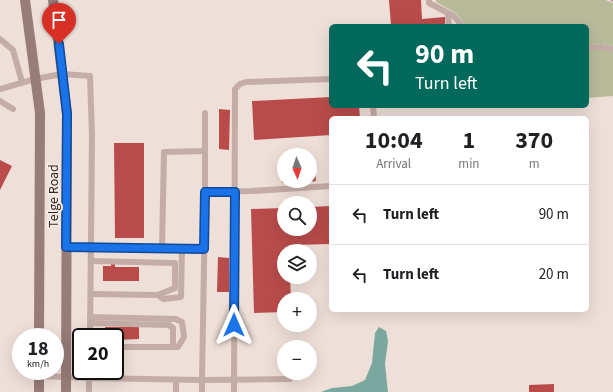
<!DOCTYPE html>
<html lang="en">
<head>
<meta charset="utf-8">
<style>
  body { margin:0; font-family:"Source Sans 3",sans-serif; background:#f6f6f6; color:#202124; height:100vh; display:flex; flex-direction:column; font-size:15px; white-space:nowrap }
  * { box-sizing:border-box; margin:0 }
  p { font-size:13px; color:#757577 }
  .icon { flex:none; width:22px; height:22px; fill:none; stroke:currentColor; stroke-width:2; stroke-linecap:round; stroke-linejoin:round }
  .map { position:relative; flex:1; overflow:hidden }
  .drawer { position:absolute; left:329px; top:116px; width:260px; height:196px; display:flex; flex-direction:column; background:#fff; border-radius:6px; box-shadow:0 4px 16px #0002 }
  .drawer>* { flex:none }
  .hud { position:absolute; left:329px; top:24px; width:260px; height:84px; border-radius:6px; box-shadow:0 4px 16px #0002; background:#00695c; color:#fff; overflow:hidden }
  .needle { width:26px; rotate:177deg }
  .buttons { position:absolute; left:277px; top:148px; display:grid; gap:8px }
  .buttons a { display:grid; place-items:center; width:40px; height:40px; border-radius:50%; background:#fff; box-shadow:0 4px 16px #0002; font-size:20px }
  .speed { position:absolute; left:12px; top:328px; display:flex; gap:8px; font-size:20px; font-weight:700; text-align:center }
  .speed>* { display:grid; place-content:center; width:52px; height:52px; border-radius:50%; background:#fff; box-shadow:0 4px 16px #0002; line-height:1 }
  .speed small { font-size:10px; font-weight:400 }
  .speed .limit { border:2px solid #111; border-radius:6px; background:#fff; color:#111 }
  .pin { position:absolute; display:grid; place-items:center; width:34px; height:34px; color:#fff; margin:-41px -17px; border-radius:50% 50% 50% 0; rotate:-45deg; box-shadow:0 0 4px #0007 }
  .pin .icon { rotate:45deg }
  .me { position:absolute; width:44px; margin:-22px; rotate:0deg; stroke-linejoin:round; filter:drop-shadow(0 0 3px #0008) }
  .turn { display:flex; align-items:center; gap:14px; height:84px; padding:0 20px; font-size:18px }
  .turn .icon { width:52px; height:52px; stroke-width:2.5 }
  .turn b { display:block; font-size:28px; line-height:34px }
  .eta { display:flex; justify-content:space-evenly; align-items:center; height:68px; text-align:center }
  .eta b { font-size:24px; font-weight:700; line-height:28px }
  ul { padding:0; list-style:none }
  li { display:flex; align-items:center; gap:12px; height:60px; padding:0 20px; border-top:1px solid #e0e0e0 }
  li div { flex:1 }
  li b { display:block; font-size:15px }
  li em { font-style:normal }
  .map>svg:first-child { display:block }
  .green { fill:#b7bb9a }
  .water { fill:#7aa89f }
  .building { fill:#b94c4b }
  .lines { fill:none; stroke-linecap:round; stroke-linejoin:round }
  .path { stroke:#b09790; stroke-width:2; stroke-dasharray:2 2; stroke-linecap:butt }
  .lane { stroke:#c4ada6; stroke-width:6 }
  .secondary { stroke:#987c78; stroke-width:10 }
  .route-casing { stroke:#114b97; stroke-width:10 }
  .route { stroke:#1a73e8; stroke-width:7 }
  .labels { text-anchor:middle; stroke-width:4; stroke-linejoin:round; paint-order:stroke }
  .street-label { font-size:14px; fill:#312726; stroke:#f6eae4 }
</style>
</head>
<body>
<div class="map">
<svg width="613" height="392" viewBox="0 0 613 392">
  <rect width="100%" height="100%" fill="#eedfd8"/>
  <g class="green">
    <path d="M436 0H606L613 3V46L600 44 587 45V26H466L456 13 436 2Z"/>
    <path d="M587 50H602L613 52V96L587 98Z"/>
  </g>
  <path class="water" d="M379 327 386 331 388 341 385 364 388 392H321L332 388 352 386 365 380 372 363 375 333Z"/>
  <g class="building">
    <path d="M389 0H421L422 19 445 17V26H391Z"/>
    <path d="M331 97V106H359L360 118H331V135L254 140 252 101Z"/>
    <path d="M219 109 230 110 229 150 219 149Z"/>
    <path d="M114 143H144V238H115Z"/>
    <path d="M0 160 12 166 0 190Z"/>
    <path d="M310 171H315L316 181 310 182Z"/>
    <path d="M282 173H284V181H301V182L282 183Z"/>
    <path d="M331 206V244L289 245V251H284V277H290L291 299H284V312L254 313 251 209 284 208V229H310V207Z"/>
    <path d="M218 257 229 258V292H217Z"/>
    <path d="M111 264H115V267H139V281H103V266H111Z"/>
    <path d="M105 327H139V339L115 340V337H106Z"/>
    <path d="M554 384V392H529V385Z"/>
  </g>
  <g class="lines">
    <path class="path" d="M611 0 613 1"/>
    <g class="lane">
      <path d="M429 0V3L454 16 462 26"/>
      <path d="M448 13 449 26"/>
      <path d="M0 39 13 50 22 82"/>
      <path d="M587 48 600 47 613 49"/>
      <path d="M0 89 35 79 62 74 90 76 92 136 90 337"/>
      <path d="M0 101 13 109"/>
      <path d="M373 106 374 118"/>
      <path d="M205 192 252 191 331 186"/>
      <path d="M66 247 162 248 164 152 205 151"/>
      <path d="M162 248 204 249"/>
      <path d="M91 294 158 295 175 288V263L91 261"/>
      <path d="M158 295 163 299 181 297 182 249"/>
      <path d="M90 317 176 319 182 322 184 337 178 347H115"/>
      <path d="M90 323 169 325 173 328V347"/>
      <path d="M39 376 89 378V371"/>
      <path d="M176 380V392"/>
      <path d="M89 392V378L202 380 205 208V113"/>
      <path d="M202 392V380L290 379"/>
      <path d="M234 392 235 89 240 84 246 82 331 79"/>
    </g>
    <g class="secondary">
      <path d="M25 0 40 113 39 337"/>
      <path d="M53 0 67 114 66 392"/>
      <path d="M39 392V371"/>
    </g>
  </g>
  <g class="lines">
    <g class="route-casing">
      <path id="route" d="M59 44 67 114 66 247 204 249 205 192H235L234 325"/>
    </g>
    <use href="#route" class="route"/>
  </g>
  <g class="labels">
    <g class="street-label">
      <text transform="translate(53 196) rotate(-90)" y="5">Telge Road</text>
    </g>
  </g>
</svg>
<div class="buttons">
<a><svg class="needle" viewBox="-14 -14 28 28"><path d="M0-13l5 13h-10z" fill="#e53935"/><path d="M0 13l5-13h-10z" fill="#757577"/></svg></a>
<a><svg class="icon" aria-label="search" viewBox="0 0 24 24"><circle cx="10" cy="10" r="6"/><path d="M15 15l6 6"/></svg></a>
<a><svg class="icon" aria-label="layers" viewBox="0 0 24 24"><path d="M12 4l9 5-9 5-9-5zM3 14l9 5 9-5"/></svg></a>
<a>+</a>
<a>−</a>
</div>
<div class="speed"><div>18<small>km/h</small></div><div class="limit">20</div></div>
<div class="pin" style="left:59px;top:44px;background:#d93025"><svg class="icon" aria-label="arrive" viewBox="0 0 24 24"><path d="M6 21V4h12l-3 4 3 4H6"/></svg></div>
<svg class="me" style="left:234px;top:325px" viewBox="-20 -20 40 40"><path d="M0-17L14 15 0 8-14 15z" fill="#1a73e8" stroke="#fff" stroke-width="4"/></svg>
<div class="hud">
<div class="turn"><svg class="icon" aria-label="left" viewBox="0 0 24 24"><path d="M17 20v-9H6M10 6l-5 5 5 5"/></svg><div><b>90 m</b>Turn left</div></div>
</div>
<section class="drawer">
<div class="eta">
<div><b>10:04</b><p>Arrival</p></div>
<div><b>1</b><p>min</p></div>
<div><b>370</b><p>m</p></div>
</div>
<ul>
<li><svg class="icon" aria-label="left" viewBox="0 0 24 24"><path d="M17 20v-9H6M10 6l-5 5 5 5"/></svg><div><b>Turn left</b></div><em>90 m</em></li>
<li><svg class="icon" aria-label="left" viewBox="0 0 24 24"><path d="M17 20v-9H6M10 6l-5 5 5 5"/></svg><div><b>Turn left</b></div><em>20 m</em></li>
</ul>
</section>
</div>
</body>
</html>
